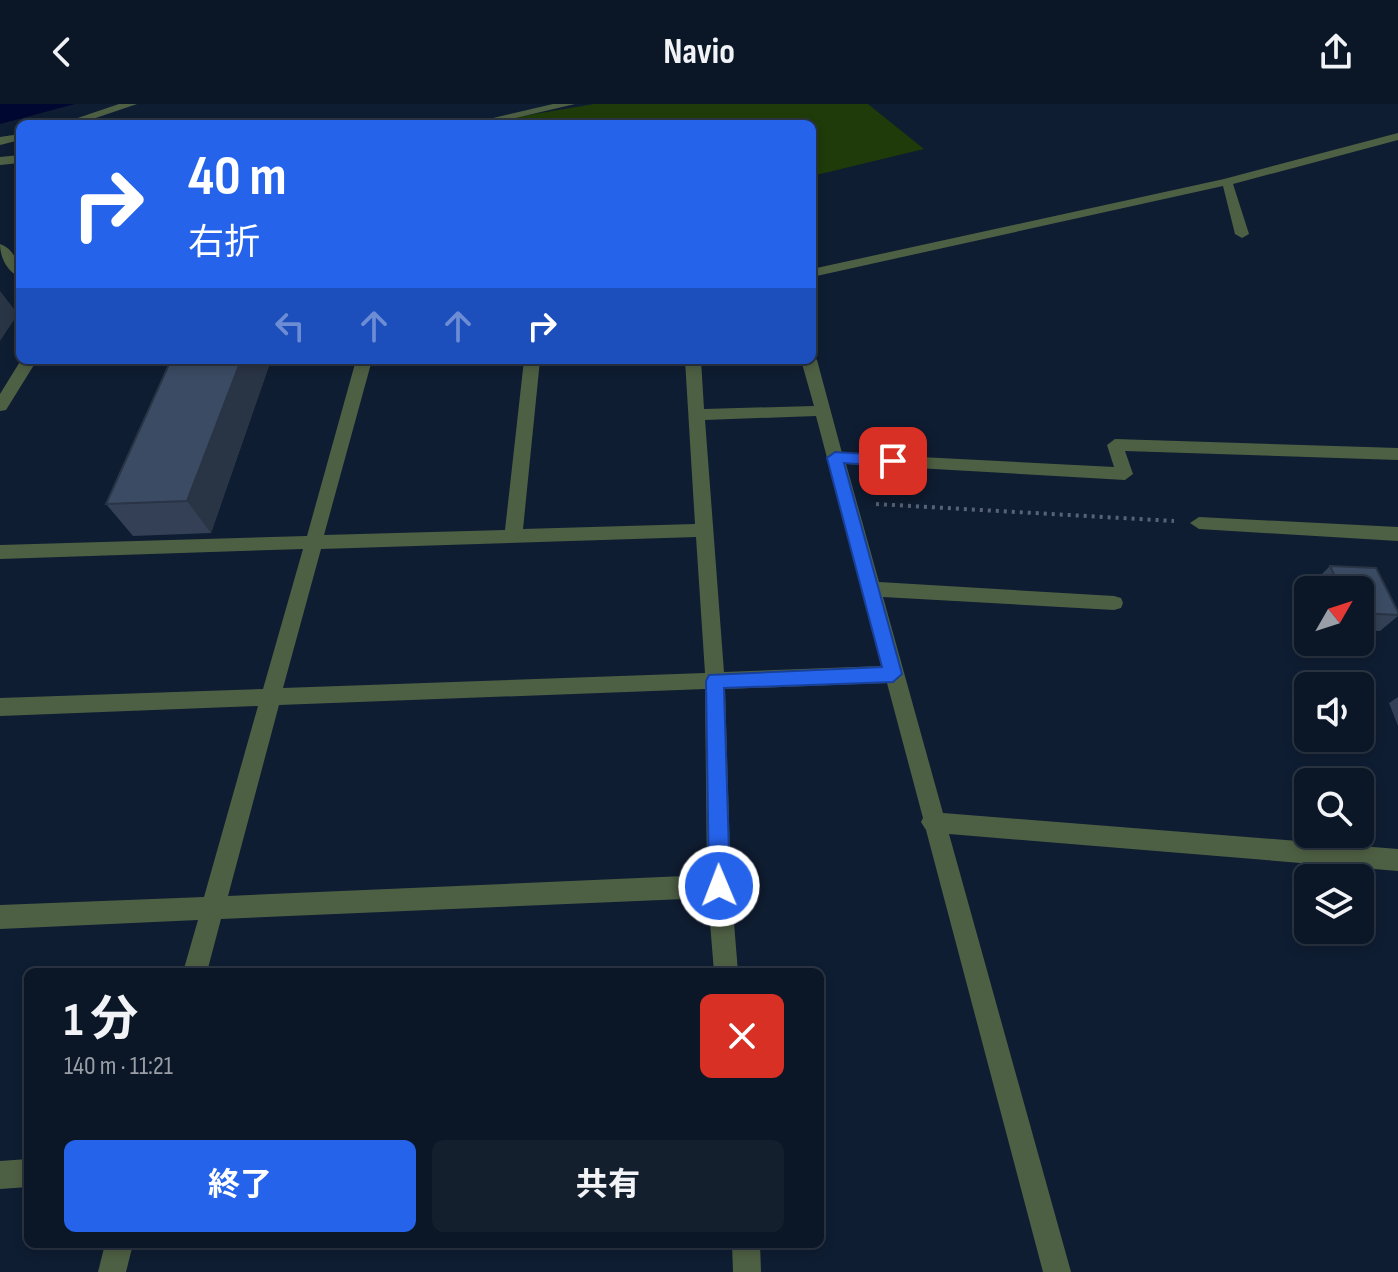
<!DOCTYPE html>
<html lang="ja">
<head>
<meta charset="utf-8">
<style>
  body { margin:0; font-family:"Sofia Sans Condensed","Noto Sans JP",sans-serif; background:#141f2e; color:#f1f3f6; height:100vh; display:flex; flex-direction:column; font-size:30px; white-space:nowrap }
  * { box-sizing:border-box; margin:0 }
  p { font-size:26px; color:#9a9fa7 }
  .icon { flex:none; width:44px; height:44px; fill:none; stroke:currentColor; stroke-width:2; stroke-linecap:round; stroke-linejoin:round }
  .map { position:relative; flex:1; overflow:hidden }
  .drawer { position:absolute; left:24px; top:864px; width:800px; height:280px; display:flex; flex-direction:column; background:#0b1626; border-radius:12px; box-shadow:0 4px 12px #0003,0 0 0 2px #2b3543 }
  .drawer>* { flex:none }
  .guide { position:absolute; left:16px; top:16px; width:800px; height:244px; border-radius:12px; box-shadow:0 4px 12px #0003,0 0 0 2px #2b3543; background:#2563eb; color:#fff; overflow:hidden }
  .needle { width:52px; rotate:51deg }
  .fabs { position:absolute; left:1294px; top:472px; display:grid; gap:16px }
  .fabs a { display:grid; place-items:center; width:80px; height:80px; border-radius:12px; background:#0b1626; box-shadow:0 4px 12px #0003,0 0 0 2px #2b3543; font-size:40px }
  .pin { position:absolute; display:grid; place-items:center; width:68px; height:68px; color:#fff; margin:-34px; border-radius:16px; box-shadow:0 4px 12px #0006 }
  .me { position:absolute; width:88px; margin:-44px; rotate:359deg; stroke-linejoin:round; filter:drop-shadow(0 0 6px #0008) }
  .turn { display:flex; align-items:center; gap:28px; height:168px; padding:0 40px; font-size:36px }
  .turn .icon { width:104px; height:104px; stroke-width:2.5 }
  .turn b { display:block; font-size:56px; line-height:68px }
  .lanes { display:flex; align-items:center; height:76px; padding:0 40px; background:#0003; justify-content:center; gap:40px; direction:ltr }
  .lanes .off { opacity:.35 }
  .round { display:grid; place-items:center; flex:none; width:84px; height:84px; border-radius:12px; background:#141f2e }
  .overview { display:flex; align-items:center; justify-content:space-between; height:136px; padding:0 40px }
  h1 { font-size:48px; font-weight:700; line-height:60px }
  .cta { display:flex; gap:16px; margin-top:auto; padding:16px 40px }
  .cta a { flex:1; height:92px; border-radius:12px; background:#2563eb; color:#fff; font-size:32px; font-weight:700; line-height:92px; text-align:center }
  .cta a+a { background:#141f2e; color:#f1f3f6 }
  header { display:flex; justify-content:space-between; align-items:center; height:104px; padding:0 40px; background:#0b1626; font-size:36px; font-weight:700 }
  .map>svg:first-child { display:block }
  .green { fill:#1e3b09 }
  .water { fill:#000730 }
  .lines { fill:none; stroke-linecap:round; stroke-linejoin:round }
  .path { stroke:#576376; stroke-width:4; stroke-dasharray:3 5; stroke-linecap:butt }
  .minor { fill:#4e6044; fill-rule:evenodd }
  .wall { fill:#334055 }
  .shaded-wall { fill:#293445 }
  .building { fill:#3b4b63; stroke:#293445; stroke-width:2 }
  .route { fill:#2563eb; stroke:#184099; stroke-width:2 }
</style>
</head>
<body>
<header><svg class="icon" aria-label="back" viewBox="0 0 24 24"><path d="M15 5l-7 7 7 7"/></svg>Navio<svg class="icon" aria-label="share" viewBox="0 0 24 24"><path d="M12 15V3M7 8l5-5 5 5M5 13v7h14v-7"/></svg></header>
<div class="map">
<svg width="1398" height="1168" viewBox="0 0 1398 1168">
  <rect width="100%" height="100%" fill="#0f1d32"/>
  <path class="green" d="M594 0H868L924 45 812 72V20H476Z"/>
  <path class="water" d="M0 0H75L0 20Z"/>
  <g class="lines">
    <path class="path" d="M876 400 1174 417"/>
    <g class="minor">
      <path d="M119 0H137L78 20H60Z"/>
      <path d="M553 0H575L490 20H468Z"/>
      <path d="M1398 29V36L1233 80 1249 130 1242 134 1235 130 1223 82 812 173V165L1224 75Z"/>
      <path d="M20 30V36L0 41V33Z"/>
      <path d="M20 51V59L0 61V53Z"/>
      <path d="M0 140C14 145 20 160 20 173 7 168 0 153 0 140Z"/>
      <path d="M812 252 817 256 842 349 1114 363 1107 341 1115 335 1398 344V356L1125 347 1133 370 1125 376 846 360 879 478 1114 492 1121 494 1123 499 1121 504 1114 506 883 493 943 709 1398 745V767L949 730 1071 1168H1043L926 726 921 718 923 714 887 579 725 585 731 782 738 868H714L708 794 221 815 207 868H183L198 816 0 825V801L204 793 258 602 0 612V594L263 585 303 445 0 455V441L307 432 356 256H372L324 431 505 426 524 256H540L523 425 695 420 685 256H701L704 305 814 302 801 256H812ZM816 312 882 562 724 568 705 316ZM696 433 705 569 283 584 321 445ZM705 585 707 771 228 792 279 601Z"/>
      <path d="M21 256H37L6 306 0 307V290Z"/>
      <path d="M1199 413 1398 423V437L1199 425 1190 419Z"/>
      <path d="M28 1055V1083L0 1085V1057Z"/>
      <path d="M105 1140H133L126 1168H98Z"/>
      <path d="M732 1140H760L761 1168H733Z"/>
    </g>
  </g>
  <g class="wall">
    <path d="M171 256H271L211 429 133 432 106 400Z"/>
    <path d="M1330 462 1398 508V512L1380 527 1360 526V486H1317L1314 478Z"/>
    <path d="M1398 593V622L1389 599Z"/>
  </g>
  <g class="shaded-wall">
    <path d="M0 187 18 210 0 237Z"/>
    <path d="M241 256H271L211 429 187 397Z"/>
  </g>
  <g class="building">
    <path d="M171 256H241L187 397 106 400Z"/>
    <path d="M1330 462 1376 464 1398 508V511L1360 509V486H1341Z"/>
  </g>
  <path class="route" d="M835 348 893 352 901 357 893 362 844 359 902 570 893 578 724 584 730 782 727 789 719 792 712 789 709 782 706 577 709 571 882 563 827 354Z"/>
</svg>
<div class="fabs">
<a><svg class="needle" viewBox="-14 -14 28 28"><path d="M0-13l5 13h-10z" fill="#e53935"/><path d="M0 13l5-13h-10z" fill="#9a9fa7"/></svg></a>
<a><svg class="icon" aria-label="sound" viewBox="0 0 24 24"><path d="M4 9h4l5-4v14l-5-4H4zM17 9q2 3 0 6"/></svg></a>
<a><svg class="icon" aria-label="search" viewBox="0 0 24 24"><circle cx="10" cy="10" r="6"/><path d="M15 15l6 6"/></svg></a>
<a><svg class="icon" aria-label="layers" viewBox="0 0 24 24"><path d="M12 4l9 5-9 5-9-5zM3 14l9 5 9-5"/></svg></a>
</div>
<div class="pin" style="left:893px;top:357px;background:#d93025"><svg class="icon" aria-label="arrive" viewBox="0 0 24 24"><path d="M6 21V4h12l-3 4 3 4H6"/></svg></div>
<svg class="me" style="left:719px;top:782px" viewBox="-20 -20 40 40"><circle r="17" fill="#2563eb" stroke="#fff" stroke-width="3"/><path d="M0-11L8 9 0 5-8 9z" fill="#fff"/></svg>
<div class="guide">
<div class="turn"><svg class="icon" aria-label="right" viewBox="0 0 24 24"><path d="M7 20v-9h11M14 6l5 5-5 5"/></svg><div><b>40 m</b>右折</div></div>
<div class="lanes"><svg class="icon off" aria-label="left" viewBox="0 0 24 24"><path d="M17 20v-9H6M10 6l-5 5 5 5"/></svg><svg class="icon off" aria-label="ahead" viewBox="0 0 24 24"><path d="M12 20V5M6 11l6-6 6 6"/></svg><svg class="icon off" aria-label="ahead" viewBox="0 0 24 24"><path d="M12 20V5M6 11l6-6 6 6"/></svg><svg class="icon" aria-label="right" viewBox="0 0 24 24"><path d="M7 20v-9h11M14 6l5 5-5 5"/></svg></div>
</div>
<section class="drawer">
<div class="overview"><div><h1>1 分</h1><p>140 m · 11:21</p></div><a class="round" style="background:#d93025;color:#fff"><svg class="icon" aria-label="close" viewBox="0 0 24 24"><path d="M6 6l12 12M18 6L6 18"/></svg></a></div>
<div class="cta"><a>終了</a><a>共有</a></div>
</section>
</div>
</body>
</html>
